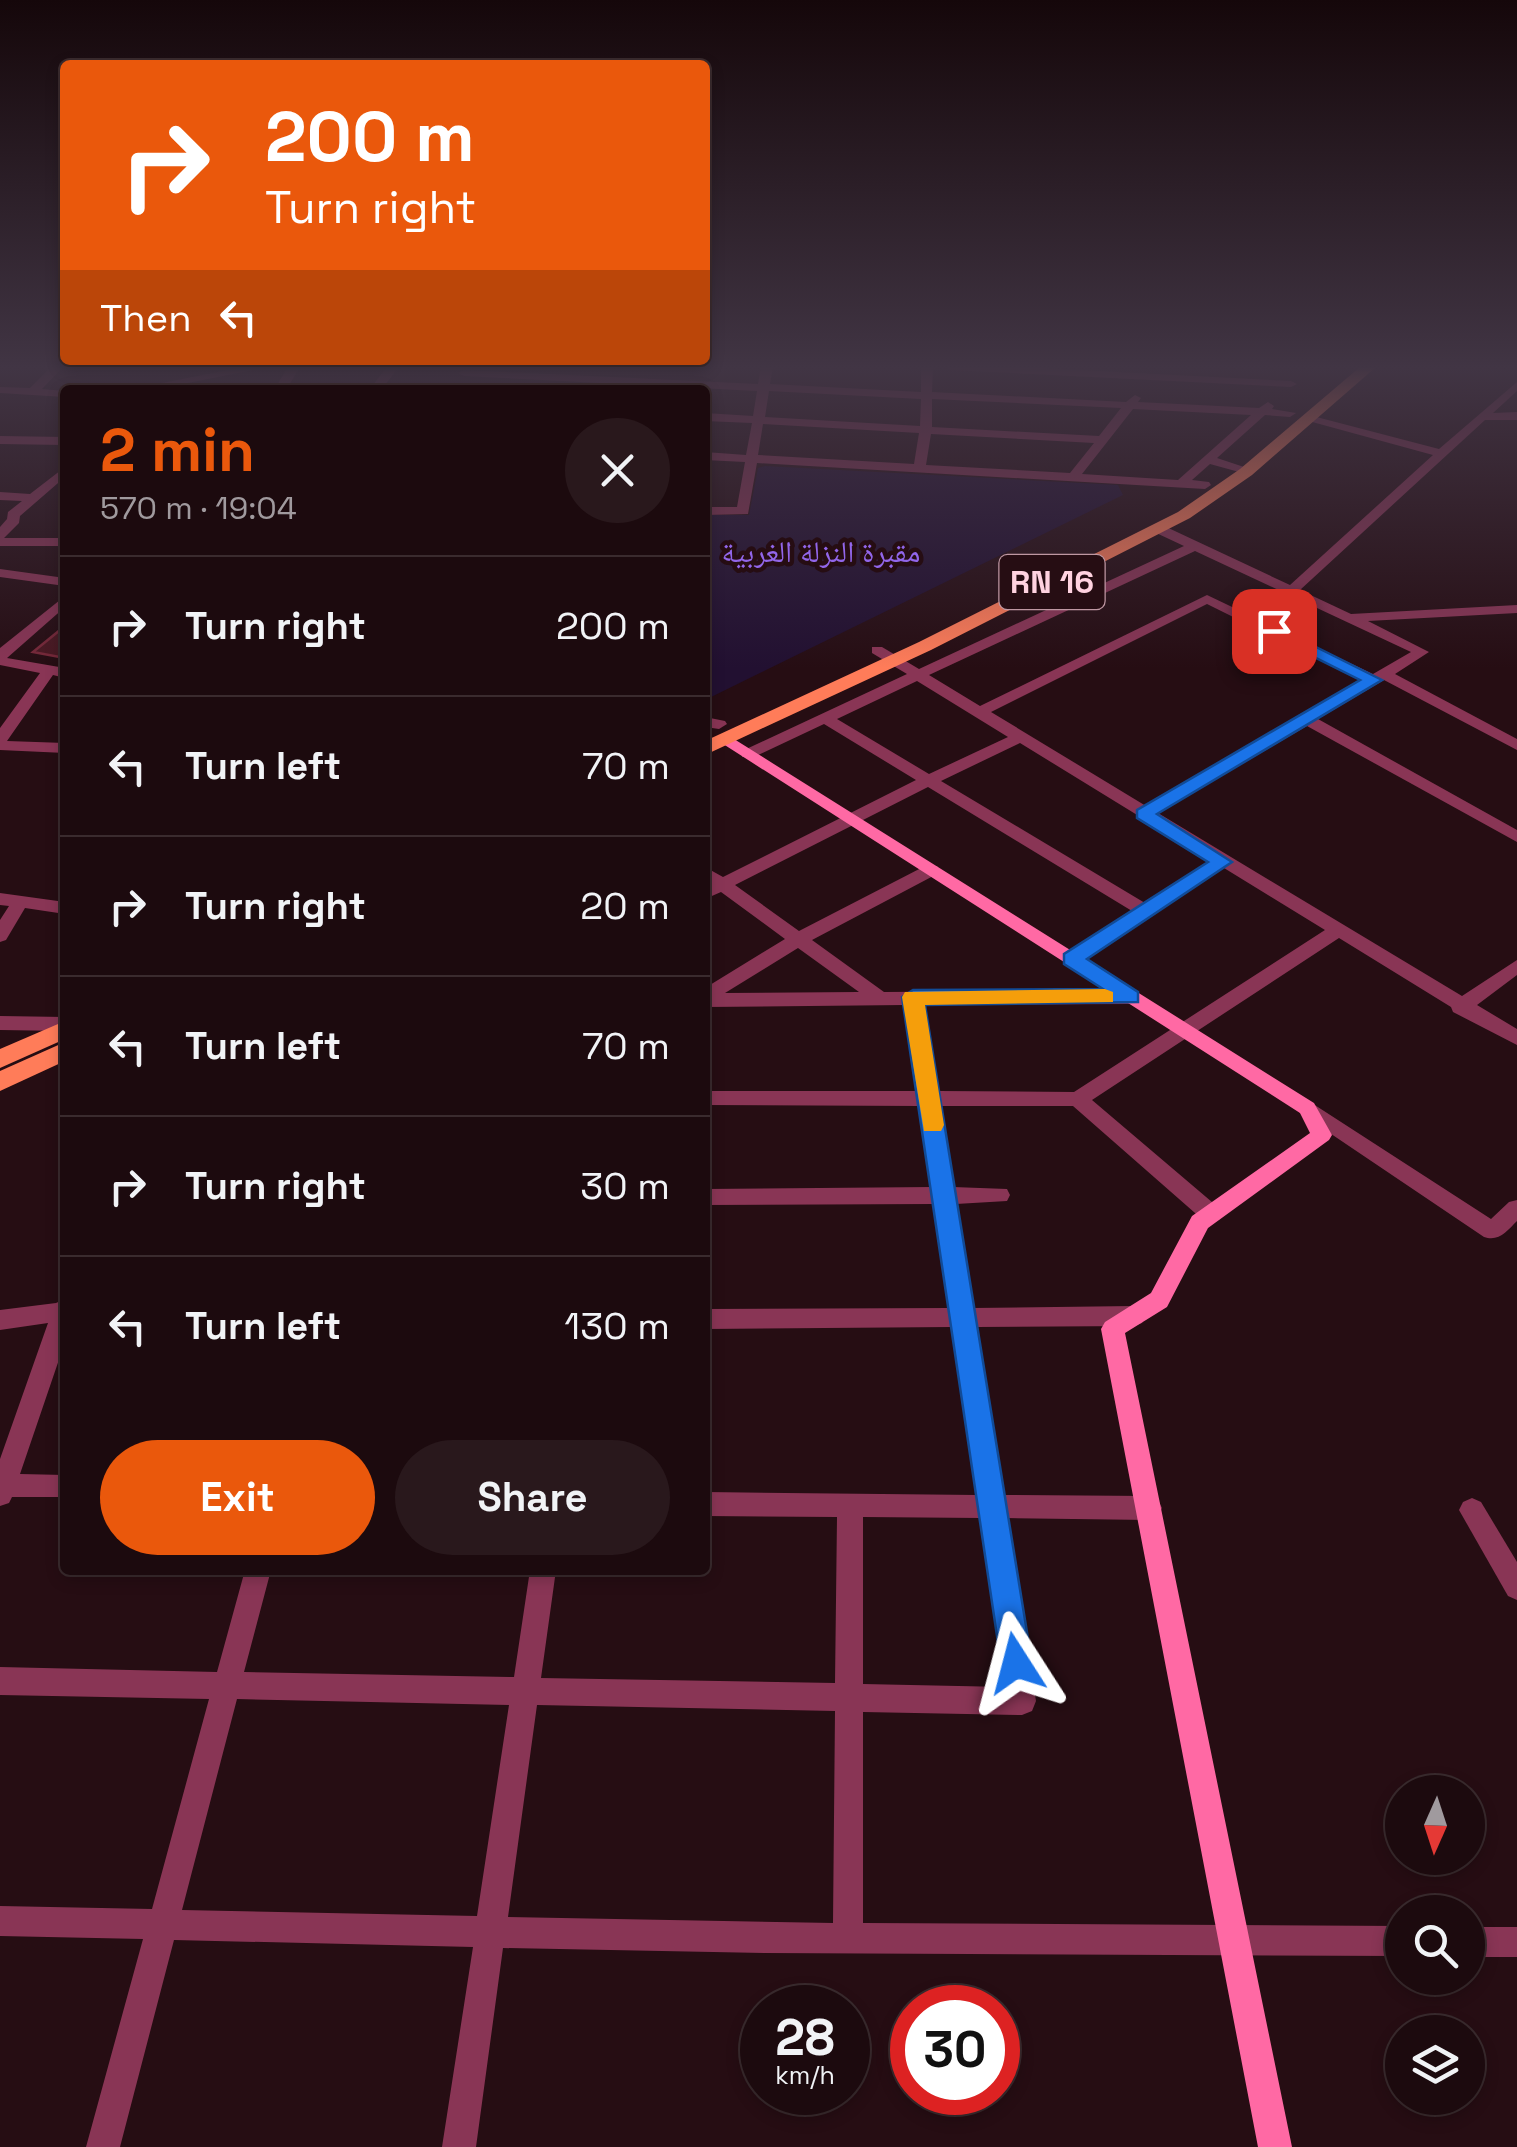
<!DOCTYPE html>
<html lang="en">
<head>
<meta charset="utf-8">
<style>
  body { margin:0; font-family:"Space Grotesk","Noto Naskh Arabic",sans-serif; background:#29181c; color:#f1f3f6; height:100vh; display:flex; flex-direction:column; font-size:38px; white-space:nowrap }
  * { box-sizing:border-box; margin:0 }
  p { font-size:32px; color:#a09a9e }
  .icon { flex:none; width:55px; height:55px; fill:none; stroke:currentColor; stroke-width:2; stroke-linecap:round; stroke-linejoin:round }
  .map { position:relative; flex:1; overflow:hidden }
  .sheet { position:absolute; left:60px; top:385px; width:650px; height:1190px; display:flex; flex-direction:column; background:#1c0a0e; border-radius:10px; box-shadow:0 5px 15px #0003,0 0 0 2px #3a2b2e }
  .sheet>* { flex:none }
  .banner { position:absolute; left:60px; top:60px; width:650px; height:305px; border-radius:10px; box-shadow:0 5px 15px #0003,0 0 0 2px #3a2b2e; background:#ea580c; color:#fff; overflow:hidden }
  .needle { width:65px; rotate:183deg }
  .buttons { position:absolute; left:1385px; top:1775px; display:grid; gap:20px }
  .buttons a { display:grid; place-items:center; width:100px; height:100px; border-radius:50%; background:#1c0a0e; box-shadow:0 5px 15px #0003,0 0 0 2px #3a2b2e; font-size:50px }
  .speed { position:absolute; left:740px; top:1985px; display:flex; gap:20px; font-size:50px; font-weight:700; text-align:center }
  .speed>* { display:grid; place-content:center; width:130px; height:130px; border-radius:50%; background:#1c0a0e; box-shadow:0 5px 15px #0003,0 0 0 2px #3a2b2e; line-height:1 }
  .speed small { font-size:25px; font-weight:400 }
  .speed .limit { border:15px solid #d22; background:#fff; color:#111 }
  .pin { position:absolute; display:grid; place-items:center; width:85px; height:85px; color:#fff; margin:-42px; border-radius:20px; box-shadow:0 5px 15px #0006 }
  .me { position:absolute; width:110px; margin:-55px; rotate:351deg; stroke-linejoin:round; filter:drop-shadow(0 0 8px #0008) }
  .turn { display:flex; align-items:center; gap:35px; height:210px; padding:0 40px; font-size:45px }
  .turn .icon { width:130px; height:130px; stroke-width:2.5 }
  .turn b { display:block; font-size:70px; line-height:85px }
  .then { display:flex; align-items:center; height:95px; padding:0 40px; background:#0003; gap:20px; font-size:38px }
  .round { display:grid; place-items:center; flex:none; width:105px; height:105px; border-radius:52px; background:#29181c }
  .head { display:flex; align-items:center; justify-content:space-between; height:170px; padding:0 40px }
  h1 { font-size:60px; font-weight:700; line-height:75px; color:#ea580c }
  .action { display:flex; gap:20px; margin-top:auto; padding:20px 40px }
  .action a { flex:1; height:115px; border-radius:60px; background:#ea580c; color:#fff; font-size:40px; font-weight:700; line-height:115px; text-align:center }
  .action a+a { background:#29181c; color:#f1f3f6 }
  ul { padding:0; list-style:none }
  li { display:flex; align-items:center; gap:30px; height:140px; padding:0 40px; border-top:2px solid #3a2b2e }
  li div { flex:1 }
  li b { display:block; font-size:38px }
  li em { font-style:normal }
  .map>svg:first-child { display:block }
  .green { fill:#221031 }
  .building { fill:#491822; stroke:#762839; stroke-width:2.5 }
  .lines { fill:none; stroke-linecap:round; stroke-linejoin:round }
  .street { fill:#893555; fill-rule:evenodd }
  .secondary { fill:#ff69a4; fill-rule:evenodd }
  .primary { fill:#ff7c59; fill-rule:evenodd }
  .route { fill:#1a73e8; stroke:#114b97; stroke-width:2.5 }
  .slow { fill:#f59e0b }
  .labels { text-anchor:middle; stroke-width:9; stroke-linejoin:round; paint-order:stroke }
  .far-park-label { font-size:30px; fill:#9266ea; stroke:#260d13 }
  .shield { fill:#260d13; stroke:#be97a2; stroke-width:2.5 }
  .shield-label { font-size:32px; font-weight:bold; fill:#ffd2e0 }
</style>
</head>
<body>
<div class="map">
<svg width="1517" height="2147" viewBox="0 0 1517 2147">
  <rect width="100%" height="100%" fill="#260d13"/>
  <path class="green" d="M765 466 1118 485 1123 495 705 700V515H749L758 468Z"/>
  <path class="building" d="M65 626V658L33 652Z"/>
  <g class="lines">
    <g class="street">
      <path d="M51 367H63L42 389 65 391V397L0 393V387L30 388Z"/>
      <path d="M243 367H269L152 390H127Z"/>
      <path d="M288 367H300L286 390H274Z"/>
      <path d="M387 367H399L381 390H369Z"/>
      <path d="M761 367H773L770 384 921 392V367H933L932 392 1126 402 1135 395 1141 398 1138 402 1259 408 1268 402 1274 406 1272 409 1296 413 1290 417 1265 415 1217 458 1250 469V475L1210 464 1192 480 1209 482 1211 485 1205 489 757 463 748 514 705 515V507H737L745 462 705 460V452L746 455 752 423 705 421V413L753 416 757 391 464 376 458 373 464 370 758 384ZM769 391 921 399 920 426 765 417ZM932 399 1121 408 1099 436 932 427ZM1133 409 1251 415 1178 480 1082 474ZM763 424 919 433 914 464 758 455ZM931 434 1094 443 1070 473 926 465Z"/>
      <path d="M945 367H1021L1291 381 1297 384 1291 387 951 370Z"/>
      <path d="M1517 382V391L1493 413 1517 412V420H1485L1300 590 1351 614 1517 605V613L1368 621 1429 652 1395 674 1517 739V750L1384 680 1318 719 1517 830V842L1307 726 1158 813 1462 996 1517 960V975L1477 1005 1517 1029V1045L1453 1012 1451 1007 1339 938 1092 1100 1219 1208 1222 1214 1219 1220H1203L1073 1106H940L953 1187 1007 1189 1010 1195 1007 1201 956 1204 973 1308 1134 1306 1142 1309 1146 1316 1142 1323 1134 1326 976 1327 1003 1495 1149 1496 1158 1500 1162 1508 1158 1516 1149 1520 1006 1518 1036 1701 1032 1711 1022 1715 863 1712V1923L1402 1926V1956L764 1953 503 1948 476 2147H442L473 1947 174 1940 120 2147H86L143 1939 0 1936V1906L152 1909 209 1699 0 1695V1667L217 1672 245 1570H271L244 1672 514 1677 530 1570H556L541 1678 835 1683 837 1517 705 1516V1492L977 1495 952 1327 705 1329V1309L950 1308 934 1204 705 1205V1189L932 1187 920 1106 705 1105V1091H917L905 1005 705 1007V988L785 939 721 892 705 899V886L709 884 705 880V867L723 877 916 780 824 724 754 757H742V751L907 674 872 653V647H882L919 669 1184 546 1152 531V525H1162L1290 585 1433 455 1305 420V414L1439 449ZM1195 551 1411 652 1373 674 1207 595 980 706 929 675ZM1207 604 1362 681 1146 806 991 712ZM917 681 1008 737 929 774 837 719ZM1020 743 1212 861 1145 903 941 781ZM928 787 1132 911 1064 955 1062 959 1064 963H1078L1224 868 1325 930 1074 1092 938 1091 924 1005 1130 1004 1140 997 1130 990 884 992 812 940 937 874 940 870 937 866H925L799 931 735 885ZM798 948 859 992 725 993ZM863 1517 981 1518 1006 1687 863 1684ZM237 1699 509 1705 477 1916 182 1910ZM537 1705 835 1711 833 1923 508 1917Z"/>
      <path d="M0 436 65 437V445L0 444Z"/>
      <path d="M65 467V477L20 516 19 523 4 538H65V546H0V527L7 519 8 512 22 501 0 500V492L30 494Z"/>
      <path d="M0 569 65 578V586L0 577Z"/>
      <path d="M65 596V607L7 658 65 668V678L53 675 7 741 65 743V753L0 750V728L40 673 0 665V648Z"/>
      <path d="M705 717 725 721 727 724 719 729 705 727Z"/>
      <path d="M0 893 65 902V914L25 908 6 940 0 942V920L9 906 0 905Z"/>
      <path d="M0 1016 65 1017V1031L0 1030Z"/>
      <path d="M1307 1100 1491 1219 1509 1202 1517 1200V1221C1507 1231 1499 1242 1484 1237L1300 1113 1297 1108 1300 1103Z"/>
      <path d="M65 1299V1342L20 1474 65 1475V1497H12L9 1503 0 1506V1459L48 1323 0 1330V1310L56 1303Z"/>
      <path d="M1472 1498 1481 1502 1517 1562V1600L1508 1596 1459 1510 1463 1502Z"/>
      <rect x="1468" y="1927" width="49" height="30"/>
    </g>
    <path class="secondary" d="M726 734 1314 1103 1332 1135 1329 1140 1208 1228 1167 1307 1125 1333 1292 2147H1258L1101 1329 1105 1322 1151 1293 1192 1216 1310 1133 1300 1113 720 742V736Z"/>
    <g class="primary">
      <path d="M1360 367H1376L1252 475 1190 518 931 650 705 755V741L919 642 1178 512 1240 469Z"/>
      <path d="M65 1021V1039L0 1068V1049Z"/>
      <path d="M65 1042V1061L0 1091V1071Z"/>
    </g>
  </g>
  <linearGradient id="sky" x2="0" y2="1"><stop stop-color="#15070a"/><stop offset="0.55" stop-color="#413544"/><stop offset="1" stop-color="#413544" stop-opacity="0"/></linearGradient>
  <rect width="1517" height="668" fill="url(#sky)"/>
  <path class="route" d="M1274 626 1382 680 1157 814 1232 862 1087 959 1138 992V1002L925 1005 1032 1663 1027 1674 1016 1678 1006 1674 1001 1663 902 997 913 990 1103 989 1064 964V954L1208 862 1137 818V810L1360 680 1268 634 1265 631Z"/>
  <path class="slow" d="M1105 989 1113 992V1002L925 1005 944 1125 941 1131H924L902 997 905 992Z"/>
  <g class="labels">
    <g class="far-park-label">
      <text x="821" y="562">مقبرة النزلة الغربية</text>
    </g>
    <rect class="shield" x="999.5" y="555" width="105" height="54" rx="8"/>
    <g class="shield-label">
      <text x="1052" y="593">RN 16</text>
    </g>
  </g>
</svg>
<div class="buttons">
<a><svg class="needle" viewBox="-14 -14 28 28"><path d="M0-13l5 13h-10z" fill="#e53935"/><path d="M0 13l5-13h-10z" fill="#a09a9e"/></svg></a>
<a><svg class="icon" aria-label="search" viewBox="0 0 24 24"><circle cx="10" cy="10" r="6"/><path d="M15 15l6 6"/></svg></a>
<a><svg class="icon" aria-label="layers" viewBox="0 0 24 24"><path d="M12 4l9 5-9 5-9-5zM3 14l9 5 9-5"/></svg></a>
</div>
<div class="speed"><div>28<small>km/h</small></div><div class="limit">30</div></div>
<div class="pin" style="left:1274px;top:631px;background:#d93025"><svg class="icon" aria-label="arrive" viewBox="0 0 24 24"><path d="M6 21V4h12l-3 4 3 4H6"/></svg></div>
<svg class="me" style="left:1016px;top:1663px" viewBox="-20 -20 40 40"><path d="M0-17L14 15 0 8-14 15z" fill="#1a73e8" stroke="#fff" stroke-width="4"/></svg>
<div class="banner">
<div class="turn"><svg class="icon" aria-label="right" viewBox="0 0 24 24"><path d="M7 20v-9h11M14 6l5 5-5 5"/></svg><div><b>200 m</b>Turn right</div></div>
<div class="then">Then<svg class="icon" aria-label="left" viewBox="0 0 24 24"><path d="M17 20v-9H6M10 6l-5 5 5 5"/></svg></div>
</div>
<section class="sheet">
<div class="head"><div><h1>2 min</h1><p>570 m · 19:04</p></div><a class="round"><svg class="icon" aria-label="close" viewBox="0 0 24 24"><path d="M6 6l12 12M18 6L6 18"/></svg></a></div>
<ul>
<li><svg class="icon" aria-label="right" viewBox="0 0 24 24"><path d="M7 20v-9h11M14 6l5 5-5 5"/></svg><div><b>Turn right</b></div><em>200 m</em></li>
<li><svg class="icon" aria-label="left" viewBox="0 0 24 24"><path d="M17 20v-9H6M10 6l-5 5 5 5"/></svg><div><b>Turn left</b></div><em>70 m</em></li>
<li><svg class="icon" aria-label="right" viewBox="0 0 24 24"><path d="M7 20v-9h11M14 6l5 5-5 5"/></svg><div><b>Turn right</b></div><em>20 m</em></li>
<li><svg class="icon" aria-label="left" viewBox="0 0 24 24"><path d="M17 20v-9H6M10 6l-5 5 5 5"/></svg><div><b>Turn left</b></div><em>70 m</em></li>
<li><svg class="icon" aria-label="right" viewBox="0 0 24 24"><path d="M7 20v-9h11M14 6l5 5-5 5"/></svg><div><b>Turn right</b></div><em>30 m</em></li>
<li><svg class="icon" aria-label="left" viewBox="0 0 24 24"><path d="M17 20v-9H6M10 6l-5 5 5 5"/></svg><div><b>Turn left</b></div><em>130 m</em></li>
</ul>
<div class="action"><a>Exit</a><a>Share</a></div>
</section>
</div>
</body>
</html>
